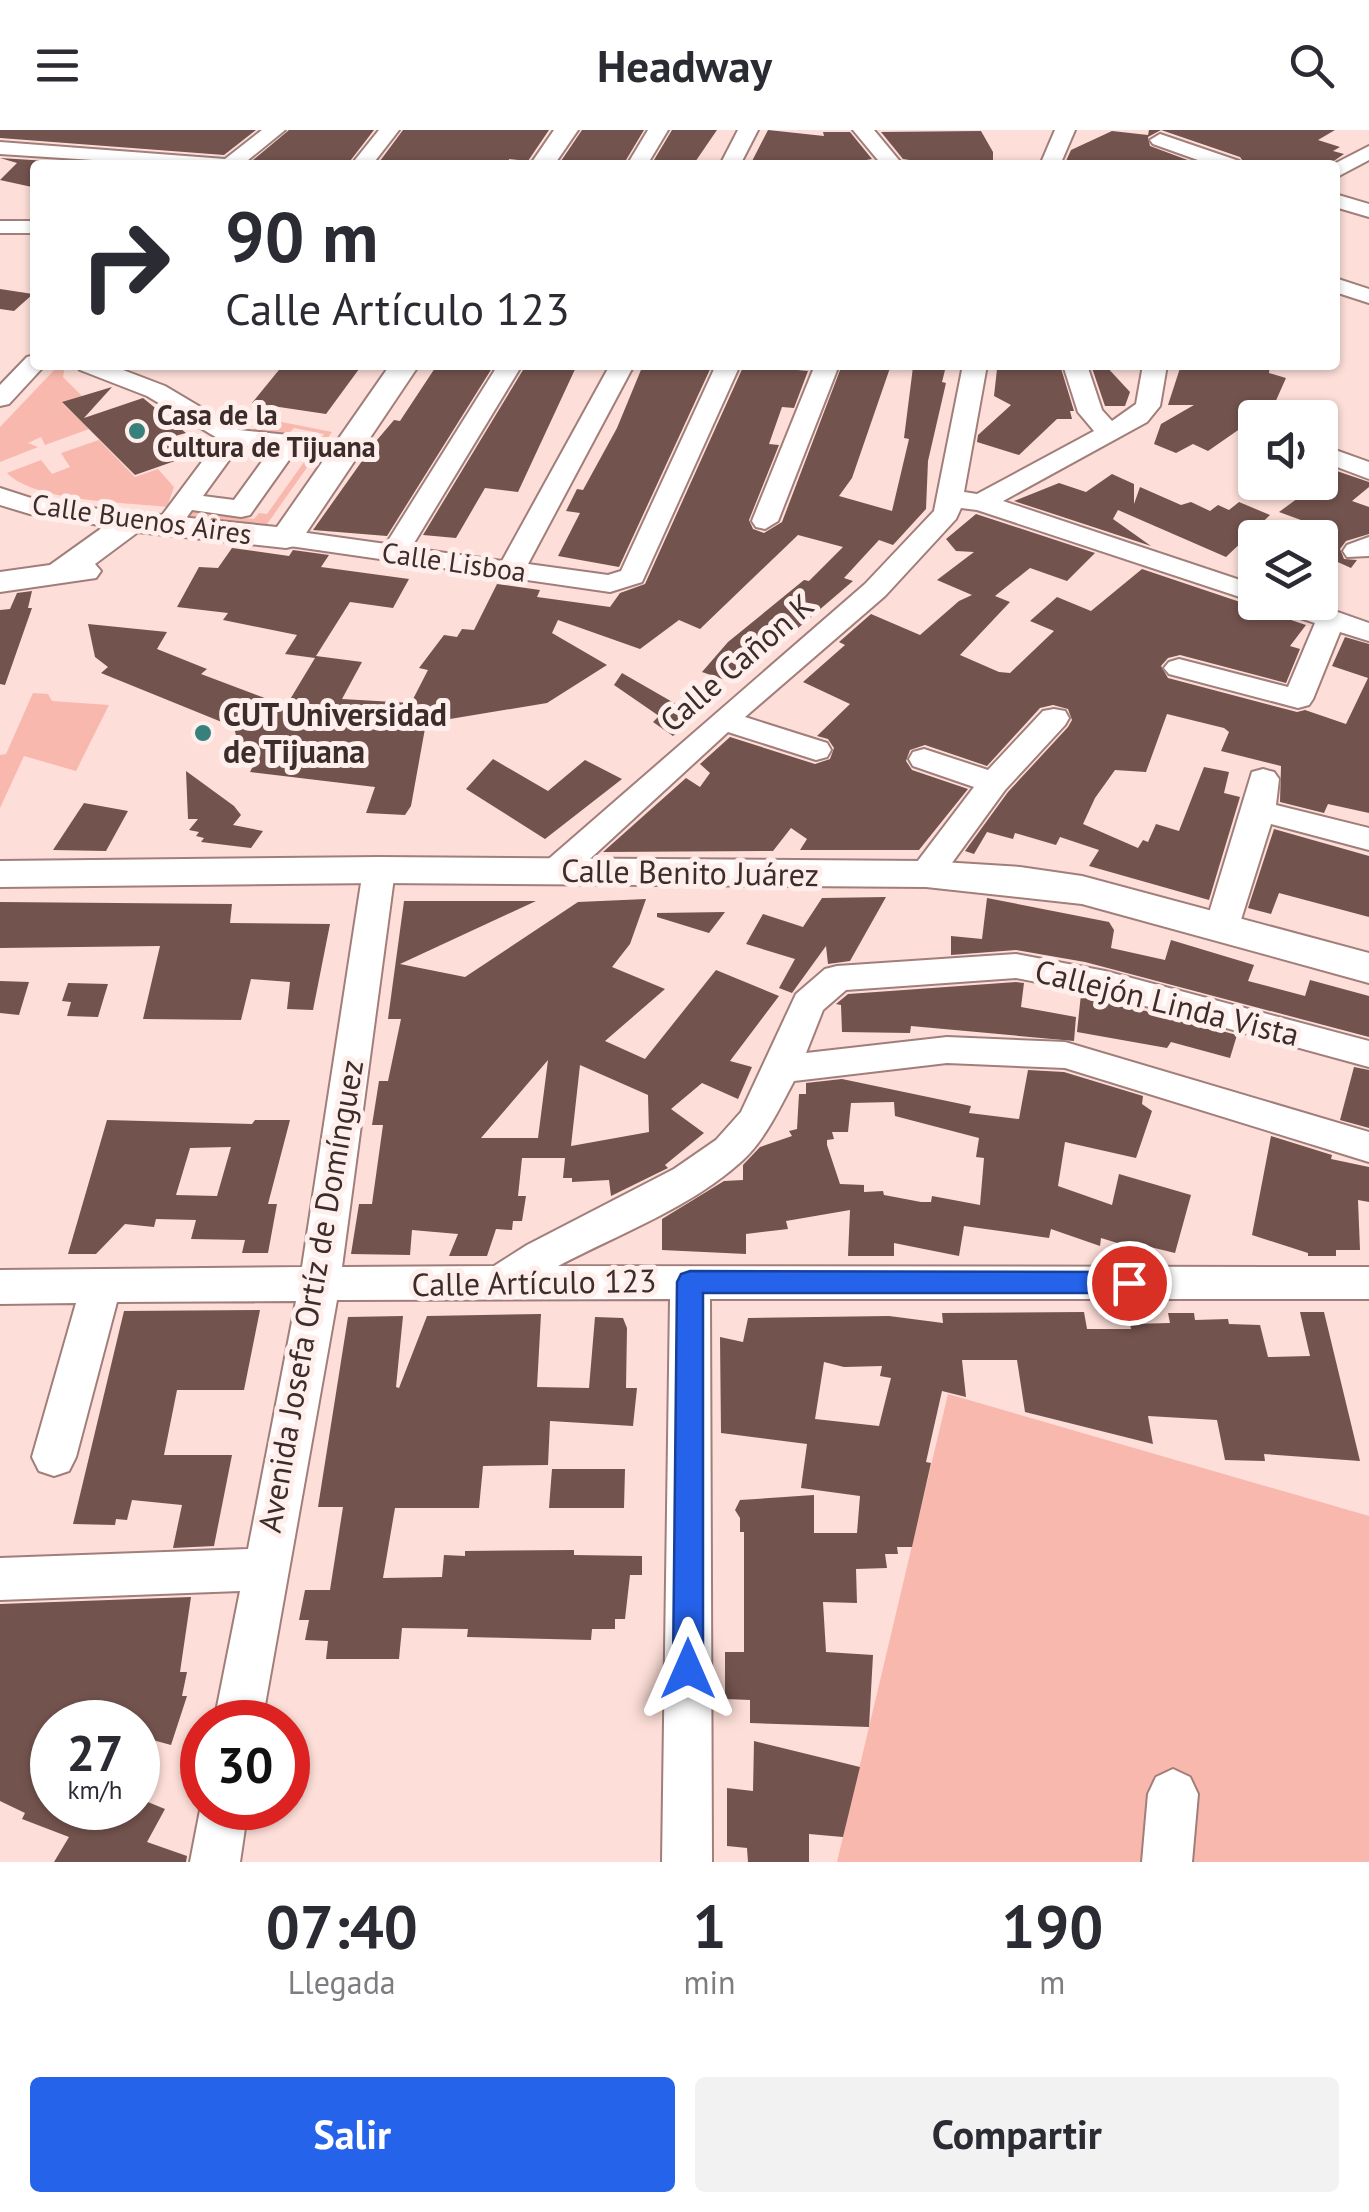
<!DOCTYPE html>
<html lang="es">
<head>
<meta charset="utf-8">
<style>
  body { margin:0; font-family:"PT Sans",sans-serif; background:#f2f2f3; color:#2b2b33; height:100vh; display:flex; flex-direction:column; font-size:38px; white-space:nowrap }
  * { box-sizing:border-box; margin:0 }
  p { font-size:32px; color:#7c7c81 }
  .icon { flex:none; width:55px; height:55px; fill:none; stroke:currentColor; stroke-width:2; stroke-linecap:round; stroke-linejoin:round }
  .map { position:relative; height:1732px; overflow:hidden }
  .side { display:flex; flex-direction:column; background:#fff; flex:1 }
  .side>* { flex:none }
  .banner { position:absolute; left:30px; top:30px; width:1310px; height:210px; border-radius:10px; box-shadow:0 2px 8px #0004; background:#fff; color:#2b2b33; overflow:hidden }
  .tools { position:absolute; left:1238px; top:270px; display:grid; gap:20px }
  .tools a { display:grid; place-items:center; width:100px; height:100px; border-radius:10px; background:#fff; box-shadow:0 2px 8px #0004; font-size:50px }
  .speed { position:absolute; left:30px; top:1570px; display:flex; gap:20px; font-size:50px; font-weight:700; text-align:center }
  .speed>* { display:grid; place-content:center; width:130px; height:130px; border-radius:50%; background:#fff; box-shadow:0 2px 8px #0004; line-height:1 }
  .speed small { font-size:25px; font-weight:400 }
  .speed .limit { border:15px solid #d22; background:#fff; color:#111 }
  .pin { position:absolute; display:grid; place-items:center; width:85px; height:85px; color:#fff; margin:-42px; border:5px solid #fff; border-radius:50%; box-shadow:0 2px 10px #0007 }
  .me { position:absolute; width:110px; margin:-55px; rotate:0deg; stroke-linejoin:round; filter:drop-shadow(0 0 8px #0008) }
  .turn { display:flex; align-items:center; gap:35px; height:210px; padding:0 30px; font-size:45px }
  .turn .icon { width:130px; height:130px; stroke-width:2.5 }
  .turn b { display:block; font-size:70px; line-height:85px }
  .eta { display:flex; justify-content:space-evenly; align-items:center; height:170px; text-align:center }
  .eta b { font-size:60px; font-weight:800; line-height:70px }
  .primary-button { display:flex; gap:20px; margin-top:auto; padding:20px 30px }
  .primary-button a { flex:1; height:115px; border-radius:10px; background:#2563eb; color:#fff; font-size:40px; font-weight:800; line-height:115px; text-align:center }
  .primary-button a+a { background:#f2f2f3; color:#2b2b33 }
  header { display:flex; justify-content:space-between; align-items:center; height:130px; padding:0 30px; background:#fff; font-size:45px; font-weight:800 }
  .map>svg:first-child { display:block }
  .green { fill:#f9b8ae }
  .building { fill:#73534e; fill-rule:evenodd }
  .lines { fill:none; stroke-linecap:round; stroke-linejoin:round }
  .minor-casing { stroke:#a17e79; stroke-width:4 }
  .major-casing { stroke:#a17e79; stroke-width:4 }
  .minor { fill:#fff; fill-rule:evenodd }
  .major { fill:#fff; fill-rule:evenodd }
  .route { fill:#2563eb; stroke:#184099; stroke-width:2.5 }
  .poi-dot { fill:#38807c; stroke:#ffefec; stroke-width:4 }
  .labels { text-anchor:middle; stroke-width:10; stroke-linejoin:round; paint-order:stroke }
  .far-poi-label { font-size:28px; font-weight:bold; fill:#3c2d2b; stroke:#ffefec; text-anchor:start }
  .far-street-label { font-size:28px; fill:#3c2d2b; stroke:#ffefec }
  .street-label { font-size:32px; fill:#3c2d2b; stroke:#ffefec }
  .poi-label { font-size:32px; font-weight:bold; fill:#3c2d2b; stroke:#ffefec; text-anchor:start }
</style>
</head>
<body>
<header><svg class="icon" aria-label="menu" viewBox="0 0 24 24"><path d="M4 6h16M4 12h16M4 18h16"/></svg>Headway<svg class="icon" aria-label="search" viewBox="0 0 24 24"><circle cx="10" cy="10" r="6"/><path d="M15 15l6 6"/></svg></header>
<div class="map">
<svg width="1369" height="1732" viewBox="0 0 1369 1732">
  <rect width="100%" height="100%" fill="#fdded8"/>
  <g class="green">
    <path d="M59 235H65L63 247 82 266 62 273 89 299 45 315 41 307 28 313 38 317 0 332V297Z"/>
    <path d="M247 285 332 302 265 397 178 385 183 380 254 389 259 383 267 384 324 304 294 298 282 310 250 303 259 294 244 288Z"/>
    <path d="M99 310 135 347 158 339 174 357 167 377C126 372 35 372 7 343L41 330 52 344 70 337 61 323Z"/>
    <path d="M33 563 48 564 52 571 109 575 76 641 24 626 0 678V625L6 624Z"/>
    <path d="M948 1264 1369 1386V1732H837Z"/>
  </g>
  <g class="building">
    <path d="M0 0H256L224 25 0 8Z"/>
    <path d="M289 0H374L347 35 253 30Z"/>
    <path d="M403 0H549L528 31 509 29 508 35H377Z"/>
    <path d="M582 0H644L623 35 559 34Z"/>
    <path d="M672 0H717L693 35H651Z"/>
    <path d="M768 0 824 6 823 2H850L872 29 838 35H750Z"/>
    <path d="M1149 0H1335L1318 10 1340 17 1333 21 1344 24 1328 35H1246L1240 27 1161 0 1148 7 1150 16 1201 35H1076L1066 31 1071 20 1112 1 1148 5Z"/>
    <path d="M981 1 993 22V35H942L903 29 881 2Z"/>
    <path d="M0 28 113 35H35L32 57 0 50 17 33Z"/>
    <path d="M0 159 33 164 14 181 0 179Z"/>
    <path d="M283 235H362L326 284 252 273Z"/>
    <path d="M437 235H494L387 406 313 400 377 310 394 290 400 291Z"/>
    <path d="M526 235H577L518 362 485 358 456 408 423 405Z"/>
    <path d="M643 235 694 240 696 235H712L619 437 558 426 580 383 566 381 577 359 583 360 617 298Z"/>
    <path d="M744 235 808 241 794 278 782 277 769 314 779 315 749 390 753 399 764 403 782 392 842 235H891L852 348 839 366 892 381 909 309 904 308 913 237 945 240 942 252 946 253 928 331 926 379 893 415 879 410 844 448 853 451 734 553 702 542 728 512 804 450 809 451 843 417 798 405 700 499 679 490 640 519 558 490 552 503 607 535 547 573 426 593 411 676 405 685 366 683 375 657 250 642 259 624 238 614 234 597 101 543 108 537 95 527 88 494 167 502 157 519 207 539 201 544 286 576 315 528 285 524 297 505 223 490 228 483 177 477 199 437 218 438 232 418 289 426 293 420 329 425 321 437 409 449 393 478 350 472 316 526 362 532 342 569 411 573 428 540 419 538 444 505 457 507 462 499 474 500 497 454 540 460 537 467 610 477 620 463 645 454Z"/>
    <path d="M1026 235H1060L1074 281H1070L1072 289H1057L1019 325 977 312 978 305 1011 275 994 266 997 239H1026Z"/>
    <path d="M1091 235H1105L1130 262 1125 276H1105Z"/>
    <path d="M1181 235H1270L1269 243 1286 248 1274 275 1208 321 1193 314 1176 323 1154 314 1161 294 1194 275H1168Z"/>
    <path d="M112 257 84 288 143 268 186 303 175 306 195 324 135 345 62 272Z"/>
    <path d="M1322 332 1328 338 1369 352V357L1352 371 1369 377V404L1346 411 1340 419 1344 429 1357 430 1351 438 1320 424V397L1279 382 1320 352Z"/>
    <path d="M1112 344 1134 354V374L1140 357 1181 375 1191 372 1210 381 1218 375 1229 380 1239 372 1270 385 1226 427 1118 380 1113 389 1151 416 1014 371 1059 353 1086 362Z"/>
    <path d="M976 384 1095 423 1067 451 1030 438 995 466 1010 472 960 525 999 542 1010 543 1054 501 1030 491 1057 467 1091 481 1142 439 1255 477V490L1270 483 1306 495 1290 516 1300 519 1286 553 1180 525 1168 528 1161 536 1168 548 1297 582 1305 580 1346 594 1368 548 1332 536 1345 507 1369 514V683L1328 674 1324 683 1280 672 1281 636 1221 621 1229 602 1224 598 1167 584 1146 642 1115 640 1095 668 1083 694 1138 718 1143 710 1148 712 1156 694 1179 701 1204 637 1229 642 1224 663 1240 667 1209 770 1089 736 1099 720 1060 707 1056 715 1015 703 1013 709 987 702 974 724 965 721 1008 662 1068 597 1072 590 1068 579 1053 575 1040 578 987 636 925 615 910 620 906 631 912 640 968 659 919 720H800L807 709 791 698 773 721 603 722 686 648 700 657 710 643 700 634 730 607 815 634 830 629 834 618 828 609 817 606 850 574 803 552 845 515 839 512 871 484 920 505 959 471 972 465 937 450 974 422 956 421 946 409Z"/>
    <path d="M32 461 28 478H32L5 555 0 554V480L10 479 17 463Z"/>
    <path d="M622 543 695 585 697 586 673 606 653 592 659 586 614 555Z"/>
    <path d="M493 629 548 661 585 630 622 649 545 709 466 659Z"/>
    <path d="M186 641 234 676 241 685 233 695 263 701 251 718 201 712 204 708 196 706 199 702 189 700 198 689H188Z"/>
    <path d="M84 673 128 681 106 721 53 720Z"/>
    <path d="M1274 699 1369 726V787L1279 763 1271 784 1248 778Z"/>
    <path d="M886 767 850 831 828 834 826 816 792 863 779 858 795 829 746 814 763 784 803 797 822 768Z"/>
    <path d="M987 768 1109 792 1114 800 1111 818 1165 830 1171 810 1254 835 1248 851 1305 866 1310 850 1369 866V907L1085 832 1016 820 951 825V806L982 809Z"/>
    <path d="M646 769 630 814 612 837 665 859 605 911 645 929 716 840 779 866 730 931 752 937 738 969 702 953 671 979 704 1003 665 1035 668 1038 611 1066 609 1050 572 1052V1048H563L565 1028H522L518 1066H526L522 1091H513L512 1100 496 1099 487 1126H449L458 1104 412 1100 410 1125 351 1124 359 1074H372L383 995H372L379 951H388L401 889H388L404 771H536L400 834 465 847 578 772ZM548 930 538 1008H481ZM580 935 648 965 649 1002 571 1016Z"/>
    <path d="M0 772 232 774 230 793 330 794 313 880 287 879 290 852 251 849 241 890 143 889 160 816 0 818Z"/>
    <path d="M725 782 709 803 657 787V783Z"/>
    <path d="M0 851 29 852 19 885 0 883Z"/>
    <path d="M1016 852 1024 853 1021 877 1076 887 1074 911 911 896 910 903 842 902 841 875 836 874 848 864Z"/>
    <path d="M68 853 108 854 98 887 67 886 71 872 62 871Z"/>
    <path d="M1081 864 1237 905 1230 928 1171 912 1167 918 1077 902Z"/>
    <path d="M1354 937 1369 940V998L1340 990Z"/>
    <path d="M1028 940 1064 942 1143 966 1142 974 1152 981 1136 1028 1065 1012 1058 1056 1112 1075 1119 1044 1191 1065 1175 1123 1142 1115 1140 1120 1101 1108 1100 1116 1051 1099 1049 1108 964 1096 959 1126 894 1113V1126H848L850 1080 786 1091 788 1099 746 1104V1124L662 1120V1089L724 1051 743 1050V1035L760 1017 792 1006 789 1001 797 999 799 964H806V953L842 949 971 976 969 983 1019 989ZM894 972 895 986 979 1008 976 1027 984 1028 980 1075 932 1066 931 1072H921L884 1065 883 1061 864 1062V1055L840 1054 827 1015V1010L834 1009 832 1002H848L851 973Z"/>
    <path d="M107 990 252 994 255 990H290L268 1074H277L268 1123H242L245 1110 191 1109 196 1090 156 1089 154 1097 125 1094 96 1124H68ZM231 1017 217 1066 176 1065 190 1018Z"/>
    <path d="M1271 1006 1332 1025 1331 1029 1369 1037V1072L1358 1070 1360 1120H1336V1126H1308V1123L1252 1105Z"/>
    <path d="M260 1180 244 1260H177L164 1325H232L214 1416 173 1418 182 1375 132 1370 127 1390 116 1389 115 1395 73 1394 124 1181Z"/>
    <path d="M1084 1182 1087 1199H1131L1130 1194 1170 1193 1168 1183H1194L1195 1190 1228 1189 1229 1194 1260 1195 1268 1227 1310 1226 1300 1182H1324L1360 1331 1264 1324 1265 1331 1225 1330 1217 1290 1148 1286 1153 1314 1025 1282 1017 1230H962L966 1267 942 1261 926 1332 931 1333 912 1417H897L898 1424H885L887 1438 856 1439 857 1473 823 1472 826 1522 873 1525 869 1597 750 1593V1570L725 1569V1522H744V1402H740V1388L735 1380 740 1370 814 1365V1403H857L860 1366 801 1358 807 1314 721 1303 720 1207 743 1212 748 1188 889 1186 943 1193 942 1183ZM824 1232 844 1237 882 1236 880 1246 891 1248 879 1296 815 1289Z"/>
    <path d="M541 1184 537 1257 589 1258 595 1187 623 1188 627 1198 626 1258H637L633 1296 550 1291 548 1335 483 1336 479 1378H395L383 1448 442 1447 444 1425 465 1426V1421L574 1420V1425L642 1426V1445H630L625 1489H615V1499H592L591 1510 467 1507 468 1499 402 1498 399 1529H326L328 1511 305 1510 309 1490H299L305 1460H330L343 1377H318L348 1187 403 1186 396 1257 399 1258 427 1186Z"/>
    <path d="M552 1339H625L624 1378H549Z"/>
    <path d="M191 1467 180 1542H187L182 1566H187L171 1615 138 1606V1592H52V1678H138V1668L165 1679 147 1712 187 1726 186 1732H54L69 1707 22 1689 25 1683 0 1671V1474Z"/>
    <path d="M754 1611 860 1637 843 1707 809 1704V1732H748L747 1718 727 1716V1658L753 1661Z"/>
  </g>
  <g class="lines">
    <g class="minor-casing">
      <g id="minor">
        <path d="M262 0H285L242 35H171L0 24V12L225 29Z"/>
        <path d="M379 0H399L372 35H351Z"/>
        <path d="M648 0H668L647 35H627Z"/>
        <path d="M738 0H758L740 35H720Z"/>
        <path d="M853 0H874L903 35H882Z"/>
        <path d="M1055 0H1075L1060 35H1040Z"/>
        <path d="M1160 4 1239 31 1242 35H1212L1153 14 1150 10Z"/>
        <path d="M1369 16V30L1335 48 1332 35Z"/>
        <path d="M1335 64 1369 74V87L1335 77Z"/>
        <rect x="0" y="91" width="35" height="12"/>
        <path d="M1335 148 1369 159V173L1335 162Z"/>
        <path d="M35 225V235H45L9 274 0 276V255L27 227Z"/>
        <path d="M76 235H110L165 256 239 300 288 305 301 313 250 385 241 387 192 380 176 402H158L154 396 219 309 147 266 80 240ZM240 315 271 319 234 370 203 366Z"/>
        <path d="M498 235H522L411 418 502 431 610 235H634L528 434 608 445 621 441 716 235H740L642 452 610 462 276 414 273 408 276 402 286 400 386 414Z"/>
        <path d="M815 235H839L778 391 765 399 756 397 752 391Z"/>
        <path d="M963 235H987L964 362 977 364 1094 301 1078 282 1063 235H1087L1102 280 1112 291 1136 274 1143 235H1167L1160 276 1147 292 1003 371 1255 455V472L977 380 961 378 956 389 885 466 745 587 827 613 831 620 827 627 816 630 728 602 568 749 556 752 544 749 540 741 544 733 865 454 934 381Z"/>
        <path d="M1338 321 1369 332V349L1329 334 1325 329Z"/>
        <path d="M0 358 34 369 131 384 144 392 131 400 30 384 0 375Z"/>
        <path d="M1369 407V426L1347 427 1343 421 1347 415Z"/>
        <path d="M1266 472H1309L1369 493V511L1340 502 1313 569 1309 575 1298 578 1169 544 1164 538 1169 532 1179 529 1288 557 1315 493 1270 478Z"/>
        <path d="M1054 579 1065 581 1069 588 1065 595 1005 660 938 752 926 755 914 752 910 744 914 736 974 657 913 636 909 629 913 622 924 619 988 640 1043 581Z"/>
        <path d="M1263 639 1274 642 1279 649 1276 675 1369 698V720L1271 694 1239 796 1234 804 1222 808 1210 804 1205 796 1252 642Z"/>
        <path d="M379 729 391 732 395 740 342 1137 494 1136 527 1115 674 1039 716 1010 741 982 796 864 825 839 837 836 1016 824 1105 841 1369 911V937L1105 865 1016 848 846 860 823 880 806 923 947 907 1065 912 1369 1002V1032L1065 938 947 933 794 951C779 979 766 1008 743 1030 692 1077 619 1104 558 1136L1369 1137V1169H710L712 1732H662L670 1169 337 1170 262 1592H214L240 1461 0 1470V1428L248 1419 296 1171 117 1172 76 1327 69 1341 54 1346 39 1341 32 1327 76 1173 0 1174V1140L302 1137 363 740 367 732Z"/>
        <path d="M1173 1639 1190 1647 1198 1664 1192 1732H1142L1148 1664 1156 1647Z"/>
        <path d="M202 1670V1678H248L240 1732H190Z"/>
      </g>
    </g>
    <g class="major-casing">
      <g id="major">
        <path d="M554 0H578L554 35H530Z"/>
        <path d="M390 235H419L298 415 286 418 138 402 95 434 101 441 96 448 0 462V442L50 435 120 385 131 382 277 397Z"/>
        <path d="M379 727 926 731 1020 737 1082 746 1369 823V853L1082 774 926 757 379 753 0 757V731Z"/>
      </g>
    </g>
    <use href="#minor" class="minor"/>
    <use href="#major" class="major"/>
  </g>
  <path class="route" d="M690 1141 1129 1142 1138 1145 1142 1153 1138 1160 1129 1163H703V1539L699 1549 688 1553 677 1549 673 1539 677 1152 681 1144Z"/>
  <g class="poi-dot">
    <circle cx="137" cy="301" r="10"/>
    <circle cx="203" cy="603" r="10"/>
  </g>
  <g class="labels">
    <g class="far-poi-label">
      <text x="157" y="295">Casa de la<tspan x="157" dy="32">Cultura de Tijuana</tspan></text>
    </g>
    <g class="far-street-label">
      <text transform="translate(142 389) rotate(8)" y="10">Calle Buenos Aires</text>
      <text transform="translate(454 432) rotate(8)" y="10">Calle Lisboa</text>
    </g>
    <g class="street-label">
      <text transform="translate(737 533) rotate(-41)" y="11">Calle Cañon K</text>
      <text transform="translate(690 743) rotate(1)" y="11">Calle Benito Juárez</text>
      <text transform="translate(1167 873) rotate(14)" y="11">Callejón Linda Vista</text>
      <text transform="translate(534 1153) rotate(-1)" y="11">Calle Artículo 123</text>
      <text transform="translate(311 1166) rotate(-80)" y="11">Avenida Josefa Ortíz de Domínguez</text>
    </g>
    <g class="poi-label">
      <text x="223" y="596">CUT Universidad<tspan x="223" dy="37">de Tijuana</tspan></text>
    </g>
  </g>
</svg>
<div class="tools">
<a><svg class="icon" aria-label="sound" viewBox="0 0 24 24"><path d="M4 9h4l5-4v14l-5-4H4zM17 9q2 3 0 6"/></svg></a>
<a><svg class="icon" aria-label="layers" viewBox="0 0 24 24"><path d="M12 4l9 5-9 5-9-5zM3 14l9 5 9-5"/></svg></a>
</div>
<div class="speed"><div>27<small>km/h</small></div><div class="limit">30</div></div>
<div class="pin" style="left:1129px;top:1153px;background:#d93025"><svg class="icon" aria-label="arrive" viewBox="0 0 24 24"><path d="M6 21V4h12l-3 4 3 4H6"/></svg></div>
<svg class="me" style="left:688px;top:1539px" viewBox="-20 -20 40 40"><path d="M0-17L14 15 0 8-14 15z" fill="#2563eb" stroke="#fff" stroke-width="4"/></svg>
<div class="banner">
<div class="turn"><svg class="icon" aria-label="right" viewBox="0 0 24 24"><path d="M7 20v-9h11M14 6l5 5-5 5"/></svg><div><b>90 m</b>Calle Artículo 123</div></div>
</div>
</div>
<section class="side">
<div class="eta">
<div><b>07:40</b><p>Llegada</p></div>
<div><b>1</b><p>min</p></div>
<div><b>190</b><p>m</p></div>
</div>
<div class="primary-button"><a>Salir</a><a>Compartir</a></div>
</section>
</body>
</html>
